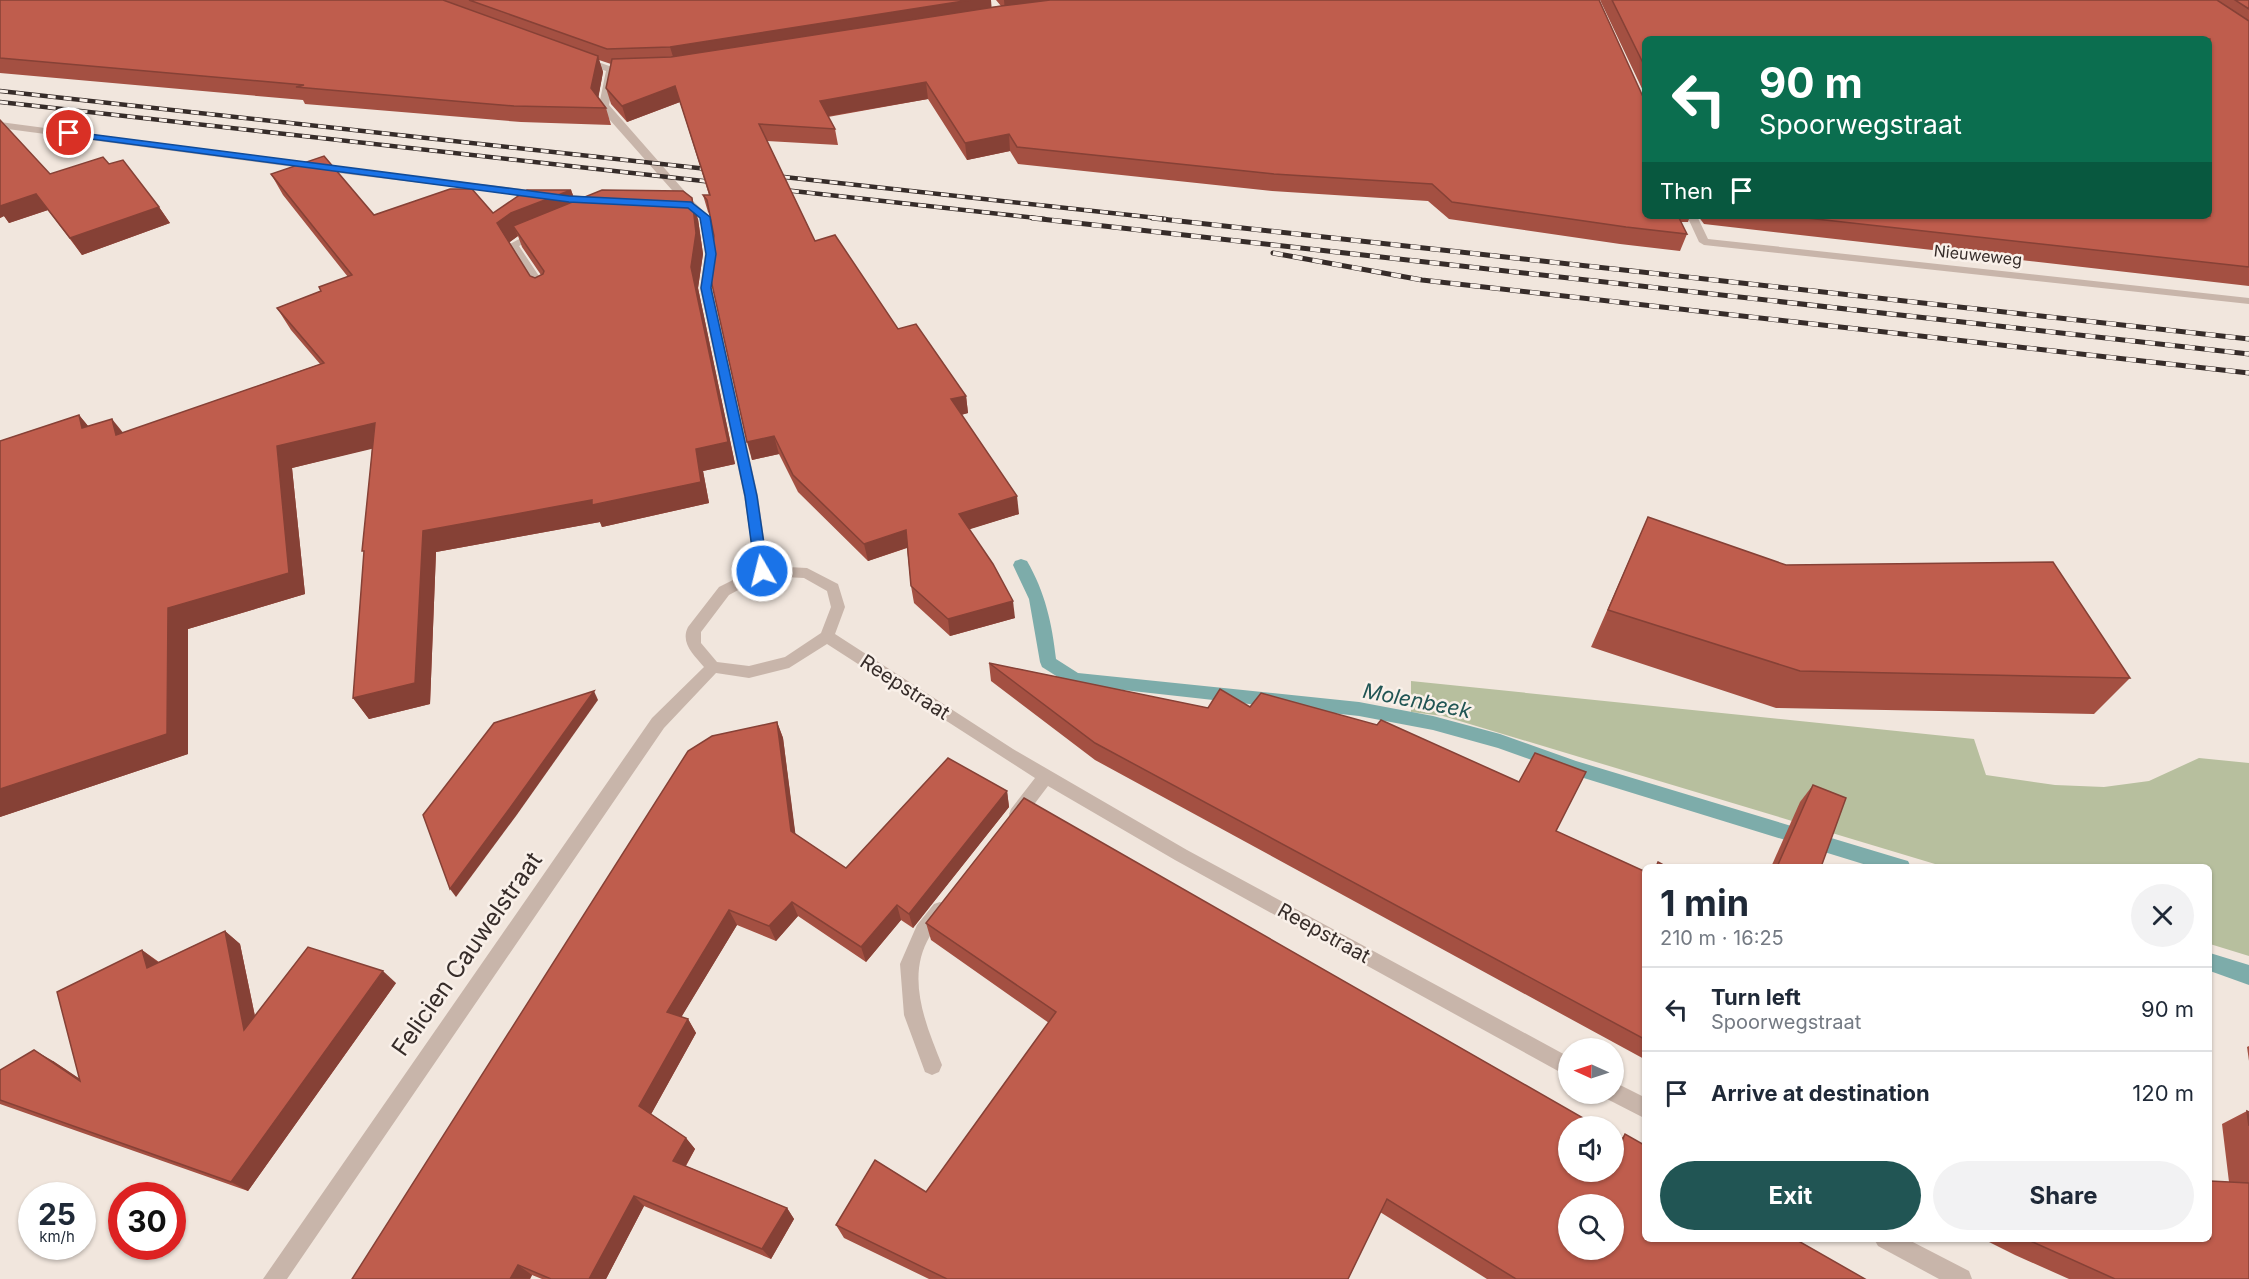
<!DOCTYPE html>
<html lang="en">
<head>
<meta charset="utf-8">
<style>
  body { margin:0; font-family:Inter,sans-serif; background:#f2f2f3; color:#1f2937; height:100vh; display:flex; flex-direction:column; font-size:22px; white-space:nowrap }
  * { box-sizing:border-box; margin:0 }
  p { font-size:20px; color:#747a83 }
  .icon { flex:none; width:33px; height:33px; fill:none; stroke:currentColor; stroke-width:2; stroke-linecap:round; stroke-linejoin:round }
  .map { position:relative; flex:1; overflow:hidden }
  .details { position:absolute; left:1642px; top:864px; width:570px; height:378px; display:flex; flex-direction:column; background:#fff; border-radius:9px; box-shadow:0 2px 4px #0004 }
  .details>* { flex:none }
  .top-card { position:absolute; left:1642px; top:36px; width:570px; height:183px; border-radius:9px; box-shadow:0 2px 4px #0004; background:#0b6e4f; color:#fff; overflow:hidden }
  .needle { width:39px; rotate:273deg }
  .controls { position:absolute; left:1558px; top:1038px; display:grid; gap:12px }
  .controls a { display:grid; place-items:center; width:66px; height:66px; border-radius:50%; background:#fff; box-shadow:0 2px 4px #0004; font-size:30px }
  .speed { position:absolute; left:18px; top:1182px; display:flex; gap:12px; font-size:30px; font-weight:700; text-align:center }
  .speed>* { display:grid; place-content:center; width:78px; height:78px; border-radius:50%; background:#fff; box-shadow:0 2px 4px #0004; line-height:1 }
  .speed small { font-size:15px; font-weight:400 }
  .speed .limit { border:9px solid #d22; background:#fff; color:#111 }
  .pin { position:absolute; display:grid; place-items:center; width:51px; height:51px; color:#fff; margin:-26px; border:3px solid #fff; border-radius:50%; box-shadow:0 2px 6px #0007 }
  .me { position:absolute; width:66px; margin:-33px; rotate:352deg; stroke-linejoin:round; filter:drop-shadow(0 0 4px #0008) }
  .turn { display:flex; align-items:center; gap:21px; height:126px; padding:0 18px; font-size:27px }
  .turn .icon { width:78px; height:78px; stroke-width:2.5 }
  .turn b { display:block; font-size:42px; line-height:51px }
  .then { display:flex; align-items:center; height:57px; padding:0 18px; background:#0003; gap:12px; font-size:22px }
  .round { display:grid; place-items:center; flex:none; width:63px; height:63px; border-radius:32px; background:#f2f2f3 }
  .headline { display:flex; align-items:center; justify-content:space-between; height:102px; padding:0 18px }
  h1 { font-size:36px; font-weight:700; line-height:45px }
  .cta { display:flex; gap:12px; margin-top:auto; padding:12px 18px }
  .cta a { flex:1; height:69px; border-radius:36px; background:#215554; color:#fff; font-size:24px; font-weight:700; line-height:69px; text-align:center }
  .cta a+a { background:#f2f2f3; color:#1f2937 }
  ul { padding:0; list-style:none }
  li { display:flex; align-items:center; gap:18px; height:84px; padding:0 18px; border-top:2px solid #e0e1e3 }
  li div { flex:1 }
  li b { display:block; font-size:22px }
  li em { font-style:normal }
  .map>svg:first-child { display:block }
  .green { fill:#b7bf9e }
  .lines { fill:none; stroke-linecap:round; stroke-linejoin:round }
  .stream { fill:#7dacaa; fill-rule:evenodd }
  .minor { fill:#c8b5aa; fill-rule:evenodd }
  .rail-far1-casing { stroke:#362c29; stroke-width:4.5 }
  .rail-casing { stroke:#362c29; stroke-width:5 }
  .rail-far1 { stroke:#f9f0e9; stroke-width:3; stroke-dasharray:8; stroke-linecap:butt }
  .rail { stroke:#f9f0e9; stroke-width:4; stroke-dasharray:10; stroke-linecap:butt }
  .wall { fill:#a45042; fill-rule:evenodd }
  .shaded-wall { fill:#864136 }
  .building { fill:#bf5d4d; stroke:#864136; stroke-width:1.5; fill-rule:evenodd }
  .route { fill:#1a73e8; stroke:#114b97; stroke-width:1.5 }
  .labels { text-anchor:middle; stroke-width:5; stroke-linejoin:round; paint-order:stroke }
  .far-street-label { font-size:16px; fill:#362c29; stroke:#f9f0e9 }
  .street-label { font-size:20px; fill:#362c29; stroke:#f9f0e9 }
  .water-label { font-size:21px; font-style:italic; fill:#215554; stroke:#f9f0e9 }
  .near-street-label { font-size:24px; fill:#362c29; stroke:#f9f0e9 }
</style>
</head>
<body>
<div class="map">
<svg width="2249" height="1279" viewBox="0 0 2249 1279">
  <rect width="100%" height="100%" fill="#f1e6dd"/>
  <path class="green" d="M1411 681 1974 739 1986 775 2055 785 2104 787 2149 781 2199 758 2249 763V956L2210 944V867H1945L1443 716 1411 712Z"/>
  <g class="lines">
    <g class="stream">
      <path d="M1021 559 1027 561C1045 592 1052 623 1056 659L1078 673 1359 702 1433 716 1500 734 1576 761 1901 859 1908 861 1911 867H1873L1574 775 1498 748 1433 730 1359 716 1069 684 1042 667 1040 662 1029 599 1013 565 1015 561Z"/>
      <path d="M2210 953 2249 965V985L2210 971Z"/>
    </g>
    <g class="minor">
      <path d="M581 58H587L612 67H633V71L615 73 609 105 695 203 710 217 717 254 712 288 758 496 768 566 807 568 838 584 845 607 835 634 1013 749 1187 850 1569 1057V1077L1175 860 1048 786 1023 819 1017 821 1011 819 1009 814 1011 809 1035 778 827 644 789 668 749 678 716 673 664 728 287 1279H263L652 718 704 667C694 655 680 643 688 627L719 587 755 569 744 496 700 288 705 254 700 218 687 207 609 119 599 105 606 71 581 62ZM764 576 804 578 827 591 831 607 821 633 785 657 749 666 717 662 701 643V632L729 595Z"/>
      <path d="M0 122 354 169 598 198 603 201 598 204 354 175 0 128Z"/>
      <path d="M1687 216H1697L1708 239 2249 298V304L1704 245 1699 242Z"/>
      <path d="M538 229 543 232 542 234 519 246 551 294 545 297 541 296 508 245Z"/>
      <path d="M940 902 946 904 949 910C944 920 935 927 930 936 905 977 926 1025 942 1065L939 1072 932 1075 925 1072 904 1015 900 964 917 925 934 904Z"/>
      <path d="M1614 1082 1646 1098V1119L1607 1099 1605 1094H1614Z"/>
      <path d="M1874 1239H1907L1969 1271 1972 1279H1939L1878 1246Z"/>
    </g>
    <g class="rail-far1-casing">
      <g id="rail-far1">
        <path d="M0 91 716 170"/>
        <path d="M0 102 721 183"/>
        <path d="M766 175 1166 219"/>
        <path d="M775 189 1045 219"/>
      </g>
    </g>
    <g class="rail-casing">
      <g id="rail">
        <path d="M1032 218 2249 354"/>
        <path d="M1152 218 2249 339"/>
        <path d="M1273 253 1422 280 2249 373"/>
      </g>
    </g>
    <use href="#rail-far1" class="rail-far1"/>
    <use href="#rail" class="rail"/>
  </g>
  <g class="wall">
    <path d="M0 0H991V7L1001 6 996 0H1599L1646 216H1690L1688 222H1681L1687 234 1680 251 1620 244 1449 219 1428 201 1272 191 1018 164 1010 151 967 160 928 99 828 117 835 129 838 145 767 141 815 241 898 329 966 396 968 413 961 415 1019 514 969 529 1015 618 950 636 914 603 911 586 907 548 868 561 798 492 779 454 752 460 714 236 710 214 708 212 703 195H709L680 102 627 122 611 104 606 88 611 64 599 60 603 72 598 98 606 108 611 125 521 122 305 104 303 100 0 73Z"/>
    <path d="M1600 0H2249V286L1704 224 1698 216H2210L1646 39V97Z"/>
    <path d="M0 120 50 174 109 164 159 207 170 223 82 255 48 210 9 223 4 216 0 218Z"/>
    <path d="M271 174 374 215 493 213 571 190 575 201 698 219 703 254 698 288 735 464 703 471 709 503 602 527 600 522 436 552 430 704 369 719 353 698 372 448 292 468 305 594 188 629V754L0 817V441L79 415 88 426 123 433 320 364 291 330 277 308 321 291 348 277 283 195ZM518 236 522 247 541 275 535 278 530 276 509 242Z"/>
    <path d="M1648 517 1786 565 2130 678 2094 714 1776 708 1591 647Z"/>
    <path d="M989 663 1208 708 1250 707 1556 831 1646 872V1060L1095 760 991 681Z"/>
    <path d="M777 722 783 738 795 834 846 868 1007 791 1009 807 913 928 901 920 866 962 798 916 776 941 737 925 681 1017 688 1019 696 1033 651 1114 686 1138 695 1149 686 1166 787 1208 794 1219 771 1259 644 1206 606 1279H542L532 1275 530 1279H352Z"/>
    <path d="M1813 785 1821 867H1771L1800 802Z"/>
    <path d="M926 923 1620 1140 1625 1134 1646 1239 1865 1279H1487L1380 1212 1348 1279H929L844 1238 836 1225 926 1192 1049 1023 931 940Z"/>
    <path d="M225 931 240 944 255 1016 396 983 248 1191 0 1104V1070L53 1061 80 1079 142 950 159 962Z"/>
    <path d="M2249 1046V1061L2247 1047Z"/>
    <path d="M2247 1111 2249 1112V1279H2069L2015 1255 1983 1239H2210L2229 1182 2222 1124Z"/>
  </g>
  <g class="shaded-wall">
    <path d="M970 0H991L992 12 675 63 670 47Z"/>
    <path d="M1004 0H1098L1005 11Z"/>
    <path d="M598 56 603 72 597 105 591 88Z"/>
    <path d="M926 82 928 99 823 117 820 101Z"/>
    <path d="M675 86 680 102 627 122 622 106Z"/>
    <path d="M1009 134 1010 151 967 160 965 143Z"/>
    <path d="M571 190 579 211 513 226 518 236 506 245 497 223 511 213Z"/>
    <path d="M36 194 48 210 9 223 4 216 0 218V206Z"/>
    <path d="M692 198 698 219 703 254 698 288 735 464 703 471 709 503 602 527 600 522 436 552 430 704 369 719 353 698 423 531 696 449 691 267Z"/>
    <path d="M159 207 170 223 82 255 70 238Z"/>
    <path d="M966 396 968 413 953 417 951 399Z"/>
    <path d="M79 415 97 437 82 428Z"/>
    <path d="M112 419 129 440 116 435Z"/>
    <path d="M375 423 388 445 292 468 305 594 188 629V754L0 817V789L277 446Z"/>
    <path d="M774 436 779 454 752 460 747 442Z"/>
    <path d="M1017 496 1019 514 961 532 959 514Z"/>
    <path d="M906 530 909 547 868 561 864 544Z"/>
    <path d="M1013 601 1015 618 950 636 948 619Z"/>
    <path d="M594 691 598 700 516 816 456 897 450 889Z"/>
    <path d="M777 722 783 738 797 846 791 831Z"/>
    <path d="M1007 791 1009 807 913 928 909 914Z"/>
    <path d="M792 902 798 916 776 941 769 926Z"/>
    <path d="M897 905 901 920 866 962 861 947Z"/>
    <path d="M729 910 737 925 676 1026 667 1012Z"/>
    <path d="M225 931 240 944 260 1041 244 1030Z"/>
    <path d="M142 950 159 963 147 968Z"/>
    <path d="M383 971 396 983 248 1191 231 1182Z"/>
    <path d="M688 1019 696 1033 649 1118 639 1106Z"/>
    <path d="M34 1050 53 1061 99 1092 80 1081Z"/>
    <path d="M686 1138 695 1149 682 1172 673 1161Z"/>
    <path d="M634 1196 644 1206 606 1279H589Z"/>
    <path d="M787 1208 794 1219 771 1259 762 1249Z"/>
    <path d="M518 1265 532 1275 530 1279H510Z"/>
  </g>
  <g class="building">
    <path d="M0 0H443L598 56 591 88 606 108 514 106 454 101 296 87 304 85 0 58Z"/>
    <path d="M469 0H970L670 47 607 49Z"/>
    <path d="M1050 0H1599L1644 99 1646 100V216H1678L1687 234 1626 227 1452 202 1432 184 1274 174 1017 147 1009 134 965 143 926 82 820 101 835 129 759 124 815 241 835 235 898 329 916 324 966 396 951 399 1017 496 959 514 993 564 1013 601 948 619 911 586 906 530 864 544 793 475 774 436 747 442 709 271 714 236 707 200 703 195H710L675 86 622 106 606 88 612 59 671 57 1001 6Z"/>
    <path d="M1612 0H2217L2249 21V267L1789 216H2210V39H1646V69Z"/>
    <path d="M2235 0H2249V9Z"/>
    <path d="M0 120 50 174 103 157 109 164 123 160 159 207 70 238 36 194 0 206Z"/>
    <path d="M324 156 374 215 450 189H472L493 213 527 190H571L511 213 497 223 530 276 535 278 543 274 544 271 513 226 602 190 683 191 692 198 696 233 691 267 728 442 696 449 701 482 592 505V500L423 531 415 683 353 698 364 551H362L375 423 277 446 289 573 168 608 167 734 0 789V441L79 415 82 428 112 419 116 435 324 363 277 308 321 291 319 287 352 275 271 174Z"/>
    <path d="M1648 517 1786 565 2053 562 2130 678 1800 671 1608 610Z"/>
    <path d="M989 663 1208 708 1220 689 1250 707 1261 693 1377 725 1381 720 1519 782 1535 753 1586 772 1556 831 1646 872V1040L1095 743Z"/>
    <path d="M594 691 510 808 450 889 423 815 494 723Z"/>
    <path d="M777 722 791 831 846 868 948 758 1007 791 909 914 897 905 861 947 792 902 769 926 729 910 667 1012 688 1019 639 1106 686 1138 673 1161 787 1208 762 1249 634 1196 589 1279H551L518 1265 510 1279H352L688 751 712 736Z"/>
    <path d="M1813 785 1846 798 1821 867H1777Z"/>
    <path d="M1024 798 1597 1126H1569V1172H1614V1136L1622 1141 1625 1134 1646 1146V1239H1795L1865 1279H1516L1387 1199 1348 1279H947L836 1225 875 1160 926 1192 1056 1012 926 923ZM1569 1204H1614V1250H1569Z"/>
    <path d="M1658 862 1667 867H1656Z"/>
    <path d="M225 931 244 1030 308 947 383 971 231 1182 0 1100V1070L34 1050 80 1081 57 992 142 950 147 968Z"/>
    <path d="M2247 1111 2249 1112V1126Z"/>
    <path d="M2210 1181 2249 1183V1279H2115L2026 1239H2210Z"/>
  </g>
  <path class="route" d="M66 131 569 196 691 202 710 217 716 254 711 288 757 496 768 571 766 574 762 576 755 571 745 496 701 288 706 254 700 218 688 208 569 202 69 136 64 133Z"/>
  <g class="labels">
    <g class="far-street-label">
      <text transform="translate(1978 255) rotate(6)" y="6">Nieuweweg</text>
    </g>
    <g class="street-label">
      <text transform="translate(905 687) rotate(33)" y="7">Reepstraat</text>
      <text transform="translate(1324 933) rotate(29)" y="7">Reepstraat</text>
    </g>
    <g class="water-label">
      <text transform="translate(1417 701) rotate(11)" y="7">Molenbeek</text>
    </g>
    <g class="near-street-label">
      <text transform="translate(467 954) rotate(-55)" y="8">Felicien Cauwelstraat</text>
    </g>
  </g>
</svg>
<div class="controls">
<a><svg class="needle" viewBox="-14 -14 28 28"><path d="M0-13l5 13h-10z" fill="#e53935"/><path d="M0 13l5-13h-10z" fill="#747a83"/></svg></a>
<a><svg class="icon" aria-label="sound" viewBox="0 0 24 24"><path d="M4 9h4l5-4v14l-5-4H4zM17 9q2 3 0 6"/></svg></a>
<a><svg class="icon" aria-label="search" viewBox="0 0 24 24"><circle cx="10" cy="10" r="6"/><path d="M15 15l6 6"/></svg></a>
</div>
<div class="speed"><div>25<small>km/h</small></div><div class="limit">30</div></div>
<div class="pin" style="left:69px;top:133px;background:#d93025"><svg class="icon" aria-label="arrive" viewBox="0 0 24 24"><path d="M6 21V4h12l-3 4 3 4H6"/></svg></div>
<svg class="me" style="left:762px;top:571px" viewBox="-20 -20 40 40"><circle r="17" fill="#1a73e8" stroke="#fff" stroke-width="3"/><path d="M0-11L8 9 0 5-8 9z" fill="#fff"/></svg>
<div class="top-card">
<div class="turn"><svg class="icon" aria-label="left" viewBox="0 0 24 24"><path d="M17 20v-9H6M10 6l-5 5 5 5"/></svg><div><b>90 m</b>Spoorwegstraat</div></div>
<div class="then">Then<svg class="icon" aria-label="arrive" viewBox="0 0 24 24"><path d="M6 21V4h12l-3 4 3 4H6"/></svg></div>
</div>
<section class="details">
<div class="headline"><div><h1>1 min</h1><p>210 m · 16:25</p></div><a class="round"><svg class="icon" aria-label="close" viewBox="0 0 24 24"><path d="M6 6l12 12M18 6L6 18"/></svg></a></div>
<ul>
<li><svg class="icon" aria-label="left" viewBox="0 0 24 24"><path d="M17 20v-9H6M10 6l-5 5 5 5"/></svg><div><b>Turn left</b><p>Spoorwegstraat</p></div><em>90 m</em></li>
<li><svg class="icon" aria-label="arrive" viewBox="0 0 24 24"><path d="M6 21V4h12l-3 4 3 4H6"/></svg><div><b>Arrive at destination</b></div><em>120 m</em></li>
</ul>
<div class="cta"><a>Exit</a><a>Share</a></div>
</section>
</div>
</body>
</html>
